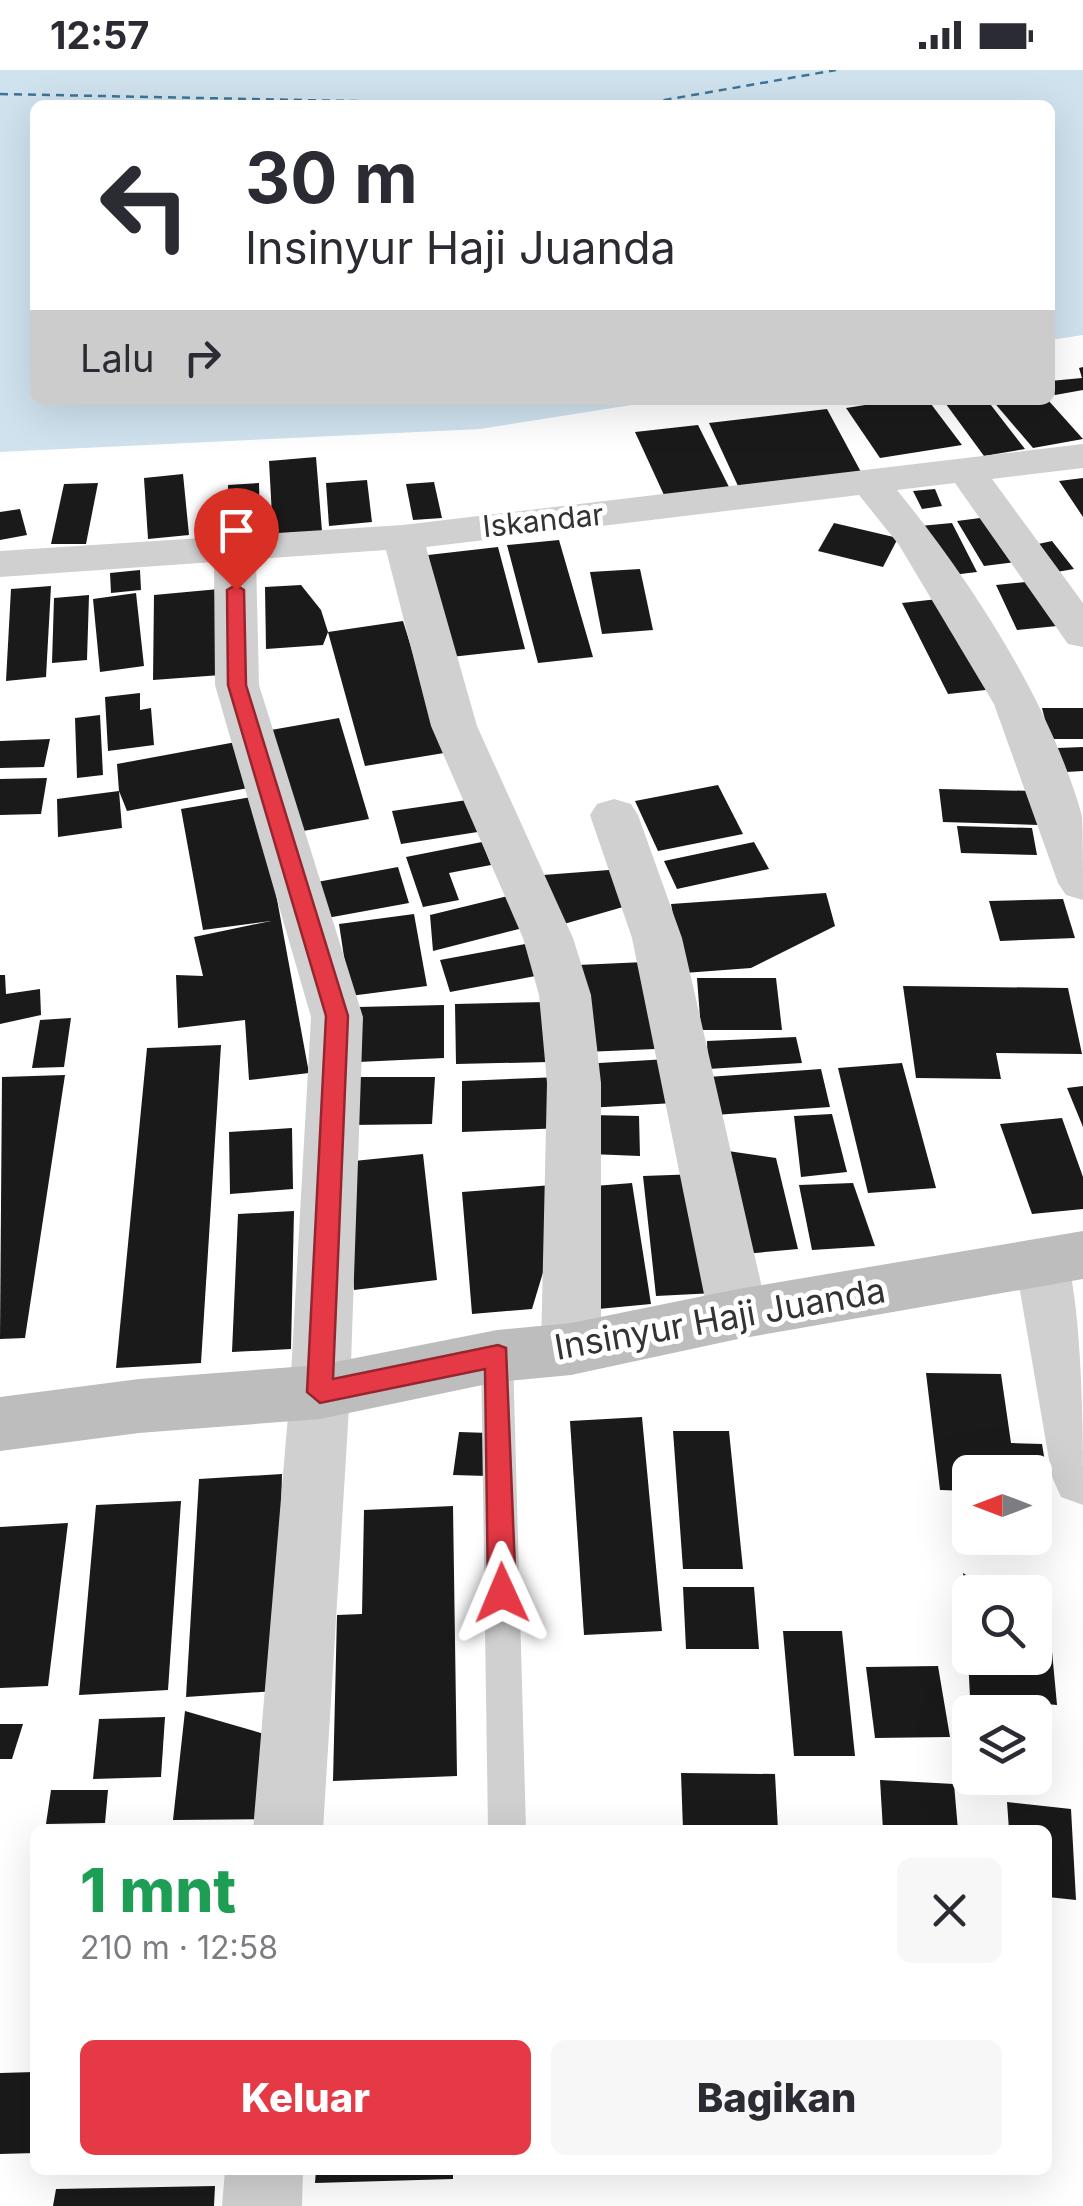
<!DOCTYPE html>
<html lang="id">
<head>
<meta charset="utf-8">
<style>
  body { margin:0; font-family:Inter,sans-serif; background:#f7f7f7; color:#2b2b33; height:100vh; display:flex; flex-direction:column; font-size:38px; white-space:nowrap }
  * { box-sizing:border-box; margin:0 }
  p { font-size:32px; color:#7c7c81 }
  .icon { flex:none; width:55px; height:55px; fill:none; stroke:currentColor; stroke-width:2; stroke-linecap:round; stroke-linejoin:round }
  .map { position:relative; flex:1; overflow:hidden }
  .sheet { position:absolute; left:30px; top:1755px; width:1022px; height:350px; display:flex; flex-direction:column; background:#fff; border-radius:15px; box-shadow:0 10px 40px #0002 }
  .sheet>* { flex:none }
  .guide { position:absolute; left:30px; top:30px; width:1025px; height:305px; border-radius:15px; box-shadow:0 10px 40px #0002; background:#fff; color:#2b2b33; overflow:hidden }
  .needle { width:65px; rotate:270deg }
  .tools { position:absolute; left:952px; top:1385px; display:grid; gap:20px }
  .tools a { display:grid; place-items:center; width:100px; height:100px; border-radius:15px; background:#fff; box-shadow:0 10px 40px #0002; font-size:50px }
  .pin { position:absolute; display:grid; place-items:center; width:85px; height:85px; color:#fff; margin:-102px -42px; border-radius:50% 50% 50% 0; rotate:-45deg; box-shadow:0 0 10px #0007 }
  .pin .icon { rotate:45deg }
  .me { position:absolute; width:110px; margin:-55px; rotate:359deg; stroke-linejoin:round; filter:drop-shadow(0 0 8px #0008) }
  .turn { display:flex; align-items:center; gap:35px; height:210px; padding:0 50px; font-size:45px }
  .turn .icon { width:130px; height:130px; stroke-width:2.5 }
  .turn b { display:block; font-size:70px; line-height:85px }
  .then { display:flex; align-items:center; height:95px; padding:0 50px; background:#0003; gap:20px; font-size:38px }
  .round { display:grid; place-items:center; flex:none; width:105px; height:105px; border-radius:15px; background:#f7f7f7 }
  .headline { display:flex; align-items:center; justify-content:space-between; height:170px; padding:0 50px }
  h1 { font-size:60px; font-weight:800; line-height:75px; color:#1e9e55 }
  .button { display:flex; gap:20px; margin-top:auto; padding:20px 50px }
  .button a { flex:1; height:115px; border-radius:15px; background:#e63946; color:#fff; font-size:40px; font-weight:800; line-height:115px; text-align:center }
  .button a+a { background:#f7f7f7; color:#2b2b33 }
  .status { display:flex; justify-content:space-between; align-items:center; height:70px; padding:0 50px; background:#fff; direction:ltr }
  .status svg { height:28px; fill:currentColor }
  .map>svg:first-child { display:block }
  .water { fill:#cfe2ee }
  .lines { fill:none; stroke-linecap:round; stroke-linejoin:round }
  .ferry { stroke:#3f7597; stroke-width:2.5; stroke-dasharray:8 6; stroke-linecap:butt }
  .building { fill:#1a1a1a }
  .lane { fill:#d0d0d0; fill-rule:evenodd }
  .street { fill:#d0d0d0; fill-rule:evenodd }
  .secondary { fill:#bdbdbd; fill-rule:evenodd }
  .route { fill:#e63946; stroke:#96252e; stroke-width:2.5 }
  .labels { text-anchor:middle; stroke-width:10; stroke-linejoin:round; paint-order:stroke }
  .far-street-label { font-size:30px; fill:#333; stroke:#fff }
  .street-label { font-size:35px; fill:#333; stroke:#fff }
</style>
</head>
<body>
<div class="status"><b>12:57</b><svg viewBox="0 0 49 12"><path d="M0 12V9h3v3zM5 12V6h3v6zM10 12V3h3v9zM15 12V0h3v12zM26 1h20v11H26zM47 4h2v5h-2z"/></svg></div>
<div class="map">
<svg width="1083" height="2136" viewBox="0 0 1083 2136">
  <rect width="100%" height="100%" fill="#fff"/>
  <path class="water" d="M0 0H1083V265L1050 270V35H35V330H663L480 359 0 382Z"/>
  <g class="lines">
    <g class="ferry">
      <path d="M0 24 553 35"/>
      <path d="M636 35 836 0"/>
    </g>
  </g>
  <g class="building">
    <path d="M1083 297V320L1055 325 1050 319V311L1082 308 1079 298Z"/>
    <path d="M897 330H928L962 375 880 388 846 338Z"/>
    <path d="M943 330H987L1025 379 984 386Z"/>
    <path d="M992 330H1048L1083 369 1033 378Z"/>
    <path d="M827 339 861 402 738 416 709 353Z"/>
    <path d="M698 355 729 417 664 425 635 362Z"/>
    <path d="M316 387 322 461 273 464 269 391Z"/>
    <path d="M183 404 189 465 148 469 144 408Z"/>
    <path d="M1083 408V447L1059 411Z"/>
    <path d="M367 410 372 452 329 456 326 413Z"/>
    <path d="M434 412 442 448 413 450 406 414Z"/>
    <path d="M98 413 86 474H51L64 414Z"/>
    <path d="M259 413 260 462 228 464V415Z"/>
    <path d="M935 419 942 436 922 439 913 421Z"/>
    <path d="M20 439 27 465 0 470V442Z"/>
    <path d="M988 447 1016 492 984 496 957 451Z"/>
    <path d="M834 453 898 468 883 497 818 481Z"/>
    <path d="M952 453 977 502 944 506 920 456Z"/>
    <path d="M559 470 593 587 538 593 507 475Z"/>
    <path d="M1052 471 1074 499 1051 503 1029 476Z"/>
    <path d="M498 477 525 579 451 587 428 485Z"/>
    <path d="M640 499 653 560 602 564 590 502Z"/>
    <path d="M140 500 141 520 111 523 110 503Z"/>
    <path d="M1035 511 1057 556 1017 560 996 515Z"/>
    <path d="M301 515 321 540 328 562 323 575 266 579 265 517Z"/>
    <path d="M51 516 46 607 6 611 11 519Z"/>
    <path d="M219 519 221 605 153 610 154 525Z"/>
    <path d="M136 523 144 596 100 602 93 529Z"/>
    <path d="M89 525 87 590 52 593 54 528Z"/>
    <path d="M947 528 995 619 948 624 902 533Z"/>
    <path d="M403 551 444 683 365 696 328 562Z"/>
    <path d="M140 623V640L151 638 154 675 108 681 105 627Z"/>
    <path d="M1042 638H1083V669H1050Z"/>
    <path d="M100 645 103 705 77 708 75 648Z"/>
    <path d="M339 648 369 749 298 762 271 660Z"/>
    <path d="M50 669 44 697 0 698V671Z"/>
    <path d="M236 672 248 718 127 741 119 721 122 758 58 767 57 729 119 721 117 694Z"/>
    <path d="M1083 677V701L1066 702 1057 678Z"/>
    <path d="M47 708 41 744 0 745V709Z"/>
    <path d="M718 715 743 764 658 781 635 731Z"/>
    <path d="M939 719 1034 721 1039 755 943 752Z"/>
    <path d="M258 726 309 1003 249 1010 245 950 178 958 176 905 203 906 194 867 271 851 203 860 181 739Z"/>
    <path d="M474 729 484 761 401 774 392 741Z"/>
    <path d="M957 756 1032 758 1037 785 961 783Z"/>
    <path d="M482 772 491 795 449 803 459 830 423 837 406 787Z"/>
    <path d="M754 772 769 799 677 819 664 791Z"/>
    <path d="M398 797 409 833 327 848 317 812Z"/>
    <path d="M622 799 630 835 557 856 530 806Z"/>
    <path d="M826 823 835 856 751 898 684 903 671 834Z"/>
    <path d="M516 824 531 856 433 881 430 845Z"/>
    <path d="M1063 829 1075 868 1000 871 989 831Z"/>
    <path d="M414 844 427 916 350 926 339 854Z"/>
    <path d="M536 872 546 904 450 922 440 890Z"/>
    <path d="M645 892 655 979 585 982 578 895Z"/>
    <path d="M0 905H5L6 924 40 919 41 945 0 954Z"/>
    <path d="M697 908H776L782 960H701Z"/>
    <path d="M903 916 1068 918 1082 984 996 983 1001 1009 916 1008Z"/>
    <path d="M547 932 549 992 456 994 455 934Z"/>
    <path d="M444 935V988L358 992V937Z"/>
    <path d="M71 948 64 997 32 998 40 950Z"/>
    <path d="M796 967 802 993 708 999 707 971Z"/>
    <path d="M221 975 201 1293 116 1298 147 978Z"/>
    <path d="M668 989 674 1033 587 1038 582 994Z"/>
    <path d="M902 993 936 1118 868 1123 838 998Z"/>
    <path d="M821 999 830 1037 715 1045 708 1007Z"/>
    <path d="M65 1005 25 1268 0 1269 2 1007Z"/>
    <path d="M355 1007H435L432 1054 351 1055Z"/>
    <path d="M560 1007 563 1058 462 1062V1011Z"/>
    <path d="M1083 1016V1057L1067 1018Z"/>
    <path d="M832 1044 847 1102 801 1107 794 1046Z"/>
    <path d="M590 1045 639 1046 640 1086 590 1084Z"/>
    <path d="M1062 1048 1083 1107V1139L1032 1144 1000 1054Z"/>
    <path d="M292 1058 293 1119 230 1124 229 1062Z"/>
    <path d="M721 1080 776 1088 798 1179 744 1184Z"/>
    <path d="M423 1084 437 1210 354 1220 344 1092Z"/>
    <path d="M699 1104 715 1223 656 1226 643 1106Z"/>
    <path d="M632 1113 651 1234 598 1239 582 1117Z"/>
    <path d="M853 1113 875 1176 812 1180 799 1115Z"/>
    <path d="M552 1115 557 1156 532 1239 472 1244 462 1122Z"/>
    <path d="M294 1141 291 1279 232 1282 238 1144Z"/>
    <path d="M926 1303 1001 1304 1011 1373 1042 1374 1050 1422H1035V1402H970V1421L940 1420Z"/>
    <path d="M642 1347 662 1561 584 1565 570 1351Z"/>
    <path d="M673 1361H729L743 1499H683Z"/>
    <path d="M459 1362 489 1363 487 1406 453 1405Z"/>
    <path d="M282 1404 276 1621 186 1627 199 1409Z"/>
    <path d="M181 1431 168 1620 79 1625 96 1435Z"/>
    <path d="M453 1436 457 1706 333 1711 337 1545 362 1544 364 1440Z"/>
    <path d="M68 1453 48 1616 0 1618V1457Z"/>
    <path d="M963 1503 993 1522H970V1565Z"/>
    <path d="M683 1517H754L759 1579H686Z"/>
    <path d="M1035 1550 1050 1560 1057 1635 970 1627 968 1588H1035Z"/>
    <path d="M783 1561H842L855 1686H794Z"/>
    <path d="M938 1596 950 1667 875 1668 866 1597Z"/>
    <path d="M185 1641 278 1668 271 1749 173 1750Z"/>
    <path d="M165 1647 161 1707 93 1709 99 1649Z"/>
    <path d="M0 1654H23L12 1689H0Z"/>
    <path d="M681 1703 775 1704 778 1760H683Z"/>
    <path d="M880 1710 954 1714 958 1760H883Z"/>
    <path d="M51 1720H108L105 1753 46 1754Z"/>
    <path d="M1007 1732 1071 1739 1076 1830 1048 1827V1760H1009Z"/>
    <path d="M35 2002V2083L0 2084V2003Z"/>
    <path d="M316 2100H453V2109L315 2113Z"/>
    <path d="M215 2116 214 2136H53L56 2119Z"/>
  </g>
  <g class="lines">
    <path class="lane" d="M497 1272 509 1276 513 1286 526 1760H488L481 1286 485 1276Z"/>
    <g class="street">
      <path d="M1083 374V398L992 409 1083 533V577L1068 574 955 413 897 420C971 511 1050 632 1082 746 1083 771 1083 804 1083 830L1066 825 1058 813 994 634 899 475 859 425 426 477 477 656 573 868 591 925 601 1013V1279L592 1297 571 1305 550 1297 541 1279 547 1013 539 925 523 868 431 656 386 480 256 489 259 615 363 947 350 1322 323 1760H253L290 1322 311 947 215 615 214 492 0 507V481L403 455Z"/>
      <path d="M614 729 631 734 638 745 682 868 768 1244 759 1262 738 1269 717 1262 708 1244 632 868 590 745 597 734Z"/>
      <path d="M1044 1168 1064 1175C1083 1239 1083 1362 1083 1435L1061 1427 1052 1407 1015 1192 1024 1175Z"/>
      <path d="M225 2100H303L302 2136H222Z"/>
    </g>
    <path class="secondary" d="M1083 1161V1209L738 1269 571 1305 497 1312 320 1349 139 1363 0 1381V1327L139 1309 320 1295 497 1260 571 1253 738 1219Z"/>
  </g>
  <path class="route" d="M236 515 244 520 246 615 348 946 333 1309 498 1275 506 1278 516 1523 512 1532 502 1536 492 1532 488 1523 485 1299 320 1333 307 1322 326 946 228 615 227 520Z"/>
  <g class="labels">
    <g class="far-street-label">
      <text transform="translate(543 451) rotate(-6)" y="10">Iskandar</text>
    </g>
    <g class="street-label">
      <text transform="translate(720 1249) rotate(-10)" y="12">Insinyur Haji Juanda</text>
    </g>
  </g>
</svg>
<div class="tools">
<a><svg class="needle" viewBox="-14 -14 28 28"><path d="M0-13l5 13h-10z" fill="#e53935"/><path d="M0 13l5-13h-10z" fill="#7c7c81"/></svg></a>
<a><svg class="icon" aria-label="search" viewBox="0 0 24 24"><circle cx="10" cy="10" r="6"/><path d="M15 15l6 6"/></svg></a>
<a><svg class="icon" aria-label="layers" viewBox="0 0 24 24"><path d="M12 4l9 5-9 5-9-5zM3 14l9 5 9-5"/></svg></a>
</div>
<div class="pin" style="left:236px;top:520px;background:#d93025"><svg class="icon" aria-label="arrive" viewBox="0 0 24 24"><path d="M6 21V4h12l-3 4 3 4H6"/></svg></div>
<svg class="me" style="left:502px;top:1523px" viewBox="-20 -20 40 40"><path d="M0-17L14 15 0 8-14 15z" fill="#e63946" stroke="#fff" stroke-width="4"/></svg>
<div class="guide">
<div class="turn"><svg class="icon" aria-label="left" viewBox="0 0 24 24"><path d="M17 20v-9H6M10 6l-5 5 5 5"/></svg><div><b>30 m</b>Insinyur Haji Juanda</div></div>
<div class="then">Lalu<svg class="icon" aria-label="right" viewBox="0 0 24 24"><path d="M7 20v-9h11M14 6l5 5-5 5"/></svg></div>
</div>
<section class="sheet">
<div class="headline"><div><h1>1 mnt</h1><p>210 m · 12:58</p></div><a class="round"><svg class="icon" aria-label="close" viewBox="0 0 24 24"><path d="M6 6l12 12M18 6L6 18"/></svg></a></div>
<div class="button"><a>Keluar</a><a>Bagikan</a></div>
</section>
</div>
</body>
</html>
